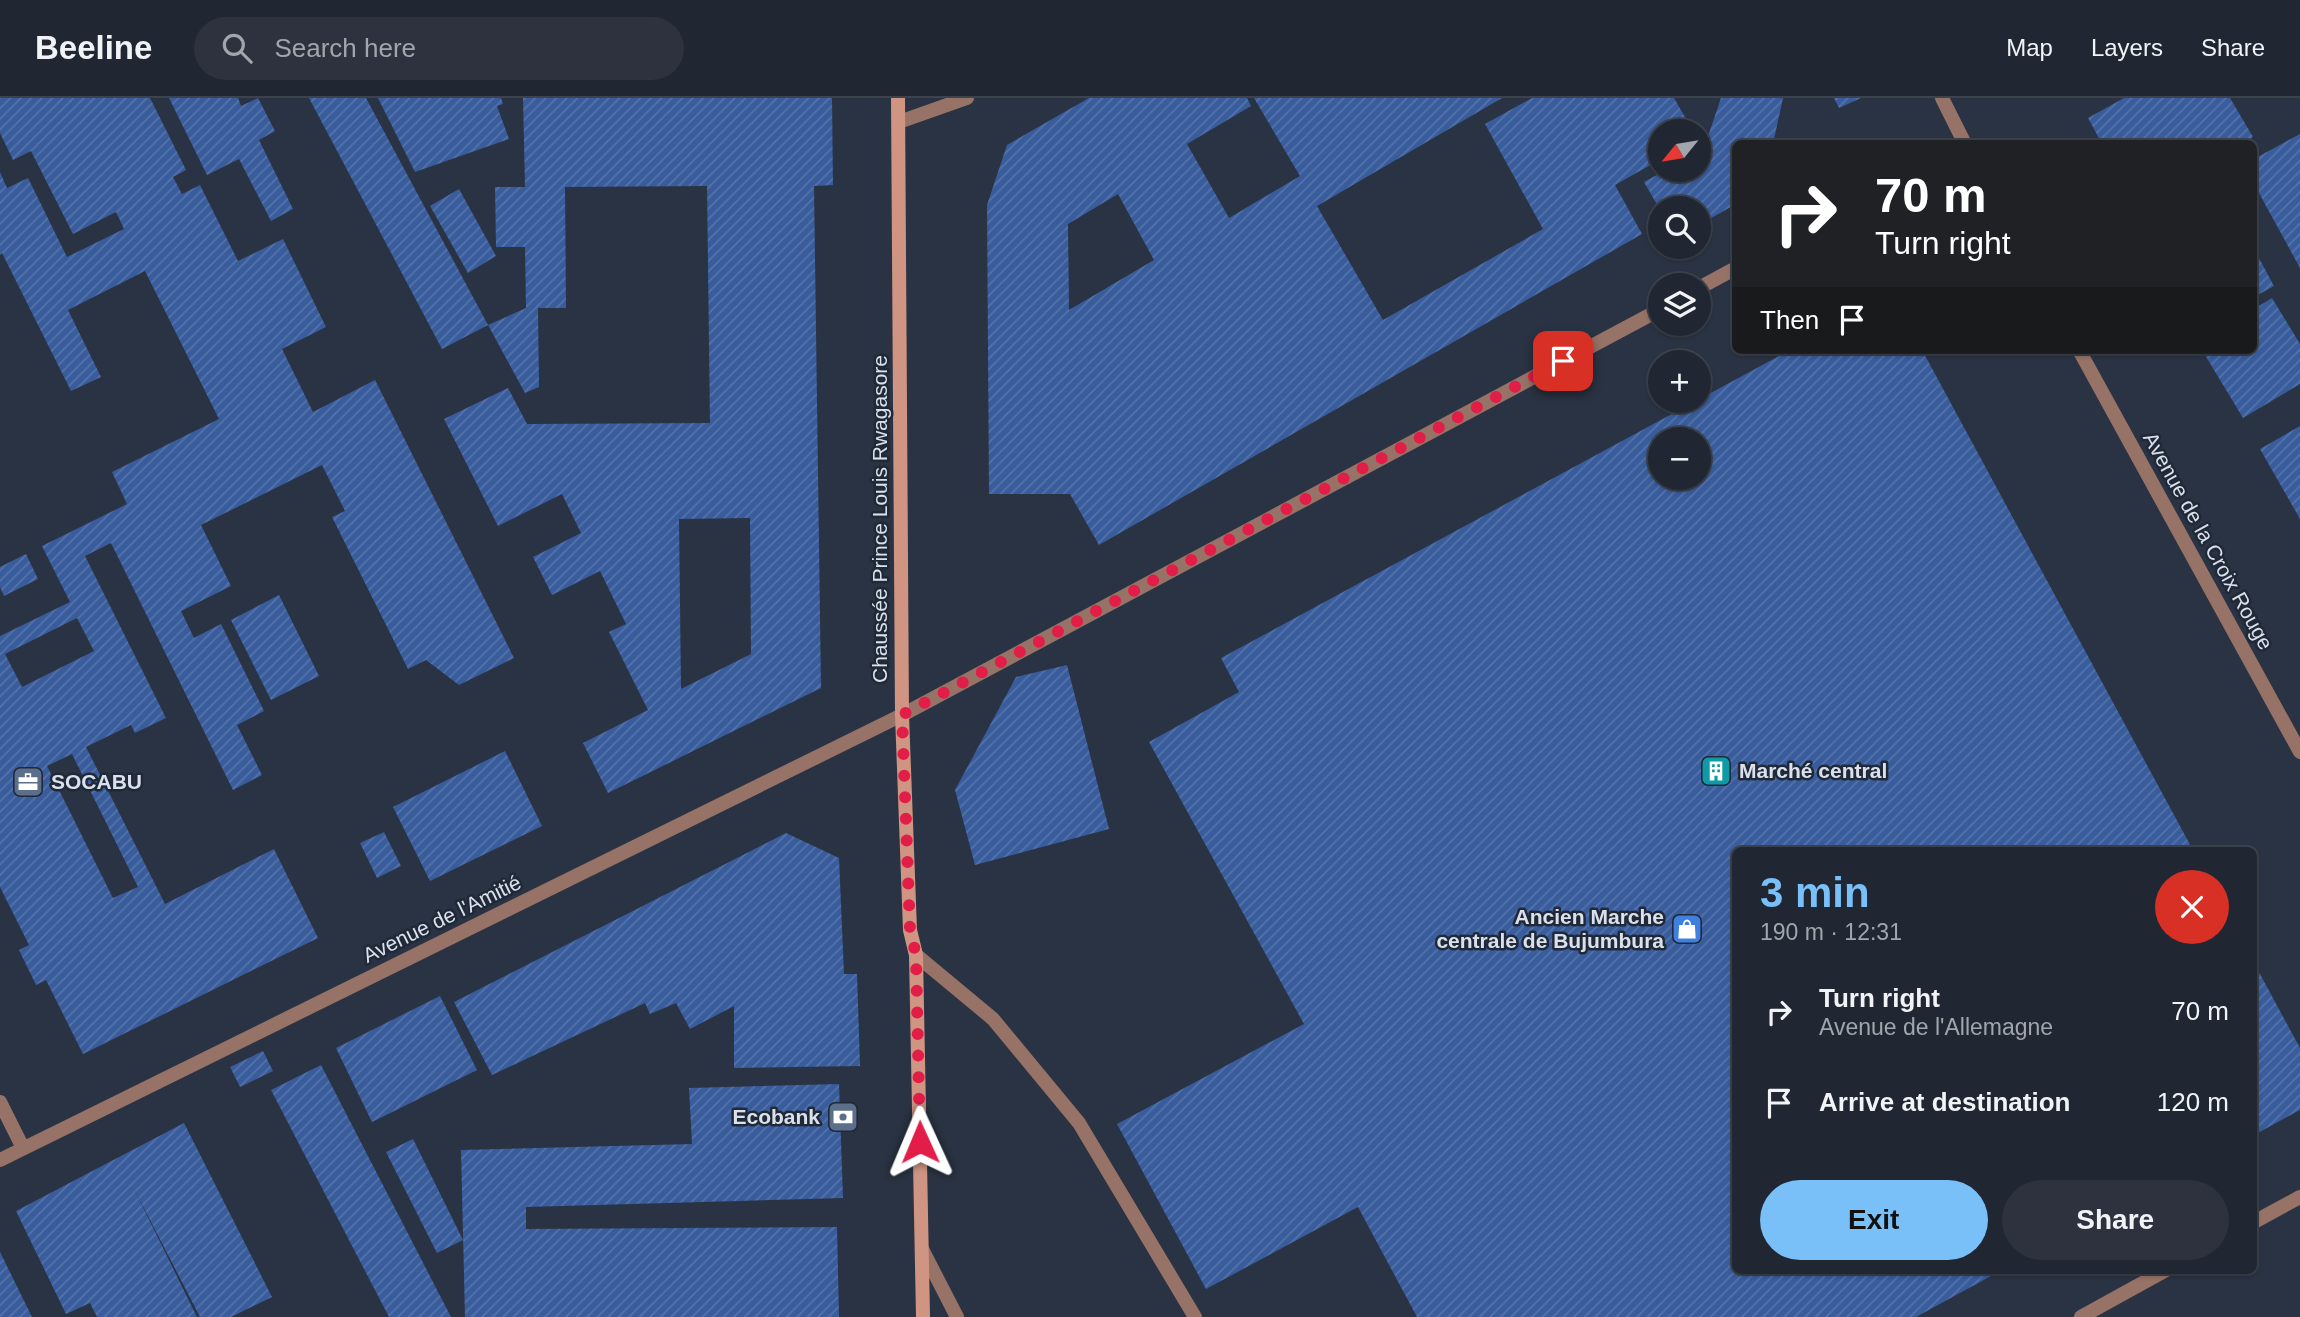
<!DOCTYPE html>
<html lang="en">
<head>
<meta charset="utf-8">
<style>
  body { margin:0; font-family:Helvetica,sans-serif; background:#2d323e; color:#f1f3f6; height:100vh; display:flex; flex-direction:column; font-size:26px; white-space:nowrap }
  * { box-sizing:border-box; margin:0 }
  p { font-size:23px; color:#a2a5ac }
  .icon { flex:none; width:38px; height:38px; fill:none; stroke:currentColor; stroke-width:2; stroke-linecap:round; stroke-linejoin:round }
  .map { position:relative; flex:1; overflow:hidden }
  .side { position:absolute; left:1732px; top:749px; width:525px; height:427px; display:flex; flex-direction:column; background:#202632; border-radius:10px; box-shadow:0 2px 5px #0004,0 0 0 2px #3d434d }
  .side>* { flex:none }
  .banner { position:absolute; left:1732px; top:42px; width:525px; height:214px; border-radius:10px; box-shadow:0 2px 5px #0004,0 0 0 2px #3d434d; background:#202124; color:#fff; overflow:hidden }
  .needle { width:46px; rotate:240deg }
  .fabs { position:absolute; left:1648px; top:21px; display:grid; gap:14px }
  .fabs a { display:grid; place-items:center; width:63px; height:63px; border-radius:50%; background:#202632; box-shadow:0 2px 5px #0004,0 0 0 2px #3d434d; font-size:35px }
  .pin { position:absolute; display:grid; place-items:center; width:60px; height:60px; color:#fff; margin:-30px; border-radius:14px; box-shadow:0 4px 10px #0006 }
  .me { position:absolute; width:77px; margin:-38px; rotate:359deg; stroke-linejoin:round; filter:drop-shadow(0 0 5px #0008) }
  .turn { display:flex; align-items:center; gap:24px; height:147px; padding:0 28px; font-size:32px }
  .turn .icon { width:91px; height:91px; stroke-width:2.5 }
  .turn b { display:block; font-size:49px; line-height:60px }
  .then { display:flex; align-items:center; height:66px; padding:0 28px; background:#0003; gap:14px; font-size:26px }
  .round { display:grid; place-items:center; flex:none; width:74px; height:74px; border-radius:37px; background:#2d323e }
  .summary { display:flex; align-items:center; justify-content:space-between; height:119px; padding:0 28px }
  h1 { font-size:42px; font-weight:800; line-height:52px; color:#79bff8 }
  .primary-button { display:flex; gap:14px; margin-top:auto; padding:14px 28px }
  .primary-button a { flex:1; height:80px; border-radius:42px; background:#79bff8; color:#111; font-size:28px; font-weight:800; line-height:80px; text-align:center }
  .primary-button a+a { background:#2d323e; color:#f1f3f6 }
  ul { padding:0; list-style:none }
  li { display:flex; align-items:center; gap:21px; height:91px; padding:0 28px }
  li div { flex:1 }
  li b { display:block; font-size:26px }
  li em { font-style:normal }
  header { display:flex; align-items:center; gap:42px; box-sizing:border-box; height:98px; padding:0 35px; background:#202632; border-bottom:2px solid #3d434d }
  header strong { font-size:33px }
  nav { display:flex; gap:38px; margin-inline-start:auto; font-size:24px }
  .search { width:490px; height:63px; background:#2d323e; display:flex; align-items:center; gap:18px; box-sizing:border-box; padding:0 24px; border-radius:38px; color:#a2a5ac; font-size:26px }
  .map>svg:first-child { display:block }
  .building { fill:url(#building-hatch); fill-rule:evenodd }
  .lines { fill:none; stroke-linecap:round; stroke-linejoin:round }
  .lane { stroke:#977266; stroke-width:14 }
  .street { stroke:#977266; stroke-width:14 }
  .secondary { stroke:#cf9582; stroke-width:14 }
  .route { stroke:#e11d48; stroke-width:12; stroke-dasharray:0 21.6 }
  .labels { text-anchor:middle; stroke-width:5; stroke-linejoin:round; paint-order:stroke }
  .street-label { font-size:21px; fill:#dbe1ec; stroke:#202938 }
  .poi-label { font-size:21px; font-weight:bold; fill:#dbe1ec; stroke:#202938; text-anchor:start }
</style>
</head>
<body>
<header>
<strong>Beeline</strong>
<div class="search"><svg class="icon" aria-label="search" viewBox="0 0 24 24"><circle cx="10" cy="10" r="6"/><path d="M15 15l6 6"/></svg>Search here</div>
<nav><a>Map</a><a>Layers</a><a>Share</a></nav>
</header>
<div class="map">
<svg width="2300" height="1219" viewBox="0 0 2300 1219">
  <defs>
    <pattern id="building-hatch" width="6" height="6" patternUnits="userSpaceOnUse" patternTransform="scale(1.75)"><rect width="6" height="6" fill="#395c9c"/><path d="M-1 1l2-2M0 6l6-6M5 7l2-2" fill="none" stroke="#5573aa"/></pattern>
  </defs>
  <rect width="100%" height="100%" fill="#2a3343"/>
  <g class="building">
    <path d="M0 0H150L186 72 173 79 182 96 200 87 238 163 283 141 326 229 282 251 313 314 375 282 514 560 459 587 426 562 408 571 332 419 345 413 322 367 201 427 231 488 181 513 194 540 221 526 264 613 237 627 262 677 233 692 111 445 85 458 166 620 135 635 131 627 86 649 165 806 274 751 318 840 83 956 46 882 36 887 19 852 29 847 0 789V538L70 504 42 448 127 406 112 374 219 321 145 173 68 212 101 279 71 293 2 155 0 157V74L7 90 28 80 67 159 124 131 116 114 73 136 31 53 13 62 0 35ZM77 520 94 553 22 589 5 556ZM72 656 138 789 113 800 47 668Z"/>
    <path d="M169 0H238L241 8 258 0 275 33 259 42 293 111 271 123 239 61 207 77Z"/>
    <path d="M309 0H366L488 227 442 251Z"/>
    <path d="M378 0H501L503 6 497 8 509 41 415 74Z"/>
    <path d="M523 0H832L833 87 814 88 821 590 608 695 583 645 648 612 609 534 626 526 600 473 552 497 533 459 581 435 562 396 498 428 444 321 508 290 527 326 710 325 707 88 565 89 566 210H538L539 289 525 295 488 227 526 210 525 149H496L495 89H525ZM750 420 751 556 681 591 679 421Z"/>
    <path d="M1089 0H1247L1251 8 1187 46 1229 120 1300 78 1254 0H1502L1317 108 1383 222 1543 131 1485 26 1532 0H1674L1693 33H1661V61L1615 87 1642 136 1099 447 1070 396H989L987 107 1007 47ZM1118 96 1154 162 1069 212 1068 126Z"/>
    <path d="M1721 0H1783L1773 46H1736V106L1699 127V110H1659L1644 84 1666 72H1699V52L1704 50Z"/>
    <path d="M1834 0H1861L1839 10Z"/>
    <path d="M2124 0H2230L2253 39 2242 46H2102L2088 20Z"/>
    <path d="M2300 36V170L2254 86V61Z"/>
    <path d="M459 91 496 158 468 175 430 108Z"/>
    <path d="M2254 151 2274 188 2254 199Z"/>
    <path d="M2272 200 2300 246V286L2243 320 2202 252H2254V211Z"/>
    <path d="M1790 252H1922L2193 752H1736V1172H2002L1916 1219H1417L1358 1109 1206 1191 1117 1026 1304 926 1149 644 1239 594 1221 560ZM1661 341H1699V380H1661Z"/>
    <path d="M2300 328V421L2260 351Z"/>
    <path d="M26 456 38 481 4 498 0 489V469Z"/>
    <path d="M279 497 319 578 271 602 231 522Z"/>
    <path d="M1067 567 1109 731 975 767 955 692 1016 579Z"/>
    <path d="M505 653 542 728 430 783 393 709Z"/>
    <path d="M384 734 401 768 377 780 360 745Z"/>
    <path d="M786 735 839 760 844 876H857L860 968 734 970V908L690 931 676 905 650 916 645 905 492 977 454 904Z"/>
    <path d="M2254 865 2300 950V1012L2254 1037Z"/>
    <path d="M440 898 477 972 372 1024 336 950Z"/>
    <path d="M263 953 273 973 240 989 230 969Z"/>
    <path d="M321 967 451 1219H389L271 992Z"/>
    <path d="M839 986 843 1100 526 1109V1131L837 1129 839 1219H465L461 1052 692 1046 689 990Z"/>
    <path d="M184 1025 272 1199 231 1219H200L133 1089 197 1219H97L90 1205 66 1216 16 1113Z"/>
    <path d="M413 1041 463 1142 437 1155 386 1054Z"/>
    <path d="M0 1154 32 1219H0Z"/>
  </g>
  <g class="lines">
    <path class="lane" d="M916 857 993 921 1079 1025 1195 1219"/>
    <g class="street">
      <path d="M1942 0 1965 46"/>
      <path d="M899 24 967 0"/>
      <path d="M1699 190 1736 170"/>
      <path d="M2079 252 2300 654"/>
      <path d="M0 1004 23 1050"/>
      <path d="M0 1062 902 617 1661 211"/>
      <path d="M2254 1124 2300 1099"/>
      <path d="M922 1151 957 1219"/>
      <path d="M2081 1219 2166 1172"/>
    </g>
    <path class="secondary" d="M898 0 902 617 910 832 916 857 923 1219"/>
  </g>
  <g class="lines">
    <path class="route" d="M920 1044 916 857 910 832 902 617 1563 263"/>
  </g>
  <defs>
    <g id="building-square" transform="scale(1.575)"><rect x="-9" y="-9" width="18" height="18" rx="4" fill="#0f9aa8" stroke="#202938"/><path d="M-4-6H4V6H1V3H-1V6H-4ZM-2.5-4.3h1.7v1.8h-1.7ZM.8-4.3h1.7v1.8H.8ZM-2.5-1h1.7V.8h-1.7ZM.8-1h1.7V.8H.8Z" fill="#fff"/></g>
    <g id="office-square" transform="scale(1.575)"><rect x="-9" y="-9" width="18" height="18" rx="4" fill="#5c6f8a" stroke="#202938"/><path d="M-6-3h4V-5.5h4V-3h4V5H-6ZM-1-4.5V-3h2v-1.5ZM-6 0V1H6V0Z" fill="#fff"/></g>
    <g id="shop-square" transform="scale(1.575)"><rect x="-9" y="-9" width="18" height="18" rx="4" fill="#3f7fe0" stroke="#202938"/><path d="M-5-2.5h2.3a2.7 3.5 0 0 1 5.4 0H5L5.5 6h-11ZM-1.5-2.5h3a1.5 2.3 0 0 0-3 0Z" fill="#fff"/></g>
    <g id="bank-square" transform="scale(1.575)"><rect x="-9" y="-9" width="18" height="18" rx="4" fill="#5c6f8a" stroke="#202938"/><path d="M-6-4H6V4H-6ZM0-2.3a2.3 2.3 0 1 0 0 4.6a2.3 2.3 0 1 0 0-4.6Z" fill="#fff"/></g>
  </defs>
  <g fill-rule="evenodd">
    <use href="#building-square" x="1716" y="673"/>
    <use href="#office-square" x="28" y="684"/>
    <use href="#shop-square" x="1687" y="831"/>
    <use href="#bank-square" x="843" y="1019"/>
  </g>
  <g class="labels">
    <g class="street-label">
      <text transform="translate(880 421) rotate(-90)" y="7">Chaussée Prince Louis Rwagasore</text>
      <text transform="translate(2208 443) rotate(61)" y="7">Avenue de la Croix Rouge</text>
      <text transform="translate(442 821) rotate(-26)" y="7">Avenue de l'Amitié</text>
    </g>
    <g class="poi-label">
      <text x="1739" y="680">Marché central</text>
      <text x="51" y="691">SOCABU</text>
      <text x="1664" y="826" text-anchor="end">Ancien Marche<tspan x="1664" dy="24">centrale de Bujumbura</tspan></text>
      <text x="820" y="1026" text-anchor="end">Ecobank</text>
    </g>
  </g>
</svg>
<div class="fabs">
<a><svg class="needle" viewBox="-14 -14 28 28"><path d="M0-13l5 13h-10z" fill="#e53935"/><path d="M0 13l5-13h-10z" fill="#a2a5ac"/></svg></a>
<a><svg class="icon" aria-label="search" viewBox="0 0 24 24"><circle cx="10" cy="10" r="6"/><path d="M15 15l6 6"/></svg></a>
<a><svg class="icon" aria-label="layers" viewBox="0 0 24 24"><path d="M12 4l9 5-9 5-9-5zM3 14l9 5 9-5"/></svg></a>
<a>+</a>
<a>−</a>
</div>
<div class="pin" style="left:1563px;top:263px;background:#d93025"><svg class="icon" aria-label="arrive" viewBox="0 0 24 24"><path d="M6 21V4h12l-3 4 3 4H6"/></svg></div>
<svg class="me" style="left:920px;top:1044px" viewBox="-20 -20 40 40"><path d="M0-17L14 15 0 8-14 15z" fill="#e11d48" stroke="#fff" stroke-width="4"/></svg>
<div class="banner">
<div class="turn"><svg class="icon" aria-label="right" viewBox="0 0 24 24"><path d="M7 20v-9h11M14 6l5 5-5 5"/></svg><div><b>70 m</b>Turn right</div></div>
<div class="then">Then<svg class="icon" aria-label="arrive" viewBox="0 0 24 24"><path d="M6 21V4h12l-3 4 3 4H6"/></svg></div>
</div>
<section class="side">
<div class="summary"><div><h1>3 min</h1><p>190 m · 12:31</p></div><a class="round" style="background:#d93025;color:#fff"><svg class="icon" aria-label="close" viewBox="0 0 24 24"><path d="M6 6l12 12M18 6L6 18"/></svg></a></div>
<ul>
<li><svg class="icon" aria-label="right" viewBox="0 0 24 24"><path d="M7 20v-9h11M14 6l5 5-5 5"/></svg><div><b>Turn right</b><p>Avenue de l'Allemagne</p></div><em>70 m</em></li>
<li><svg class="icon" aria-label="arrive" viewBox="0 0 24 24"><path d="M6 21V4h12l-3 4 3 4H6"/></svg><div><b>Arrive at destination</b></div><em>120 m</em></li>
</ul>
<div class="primary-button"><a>Exit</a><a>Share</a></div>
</section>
</div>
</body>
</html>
